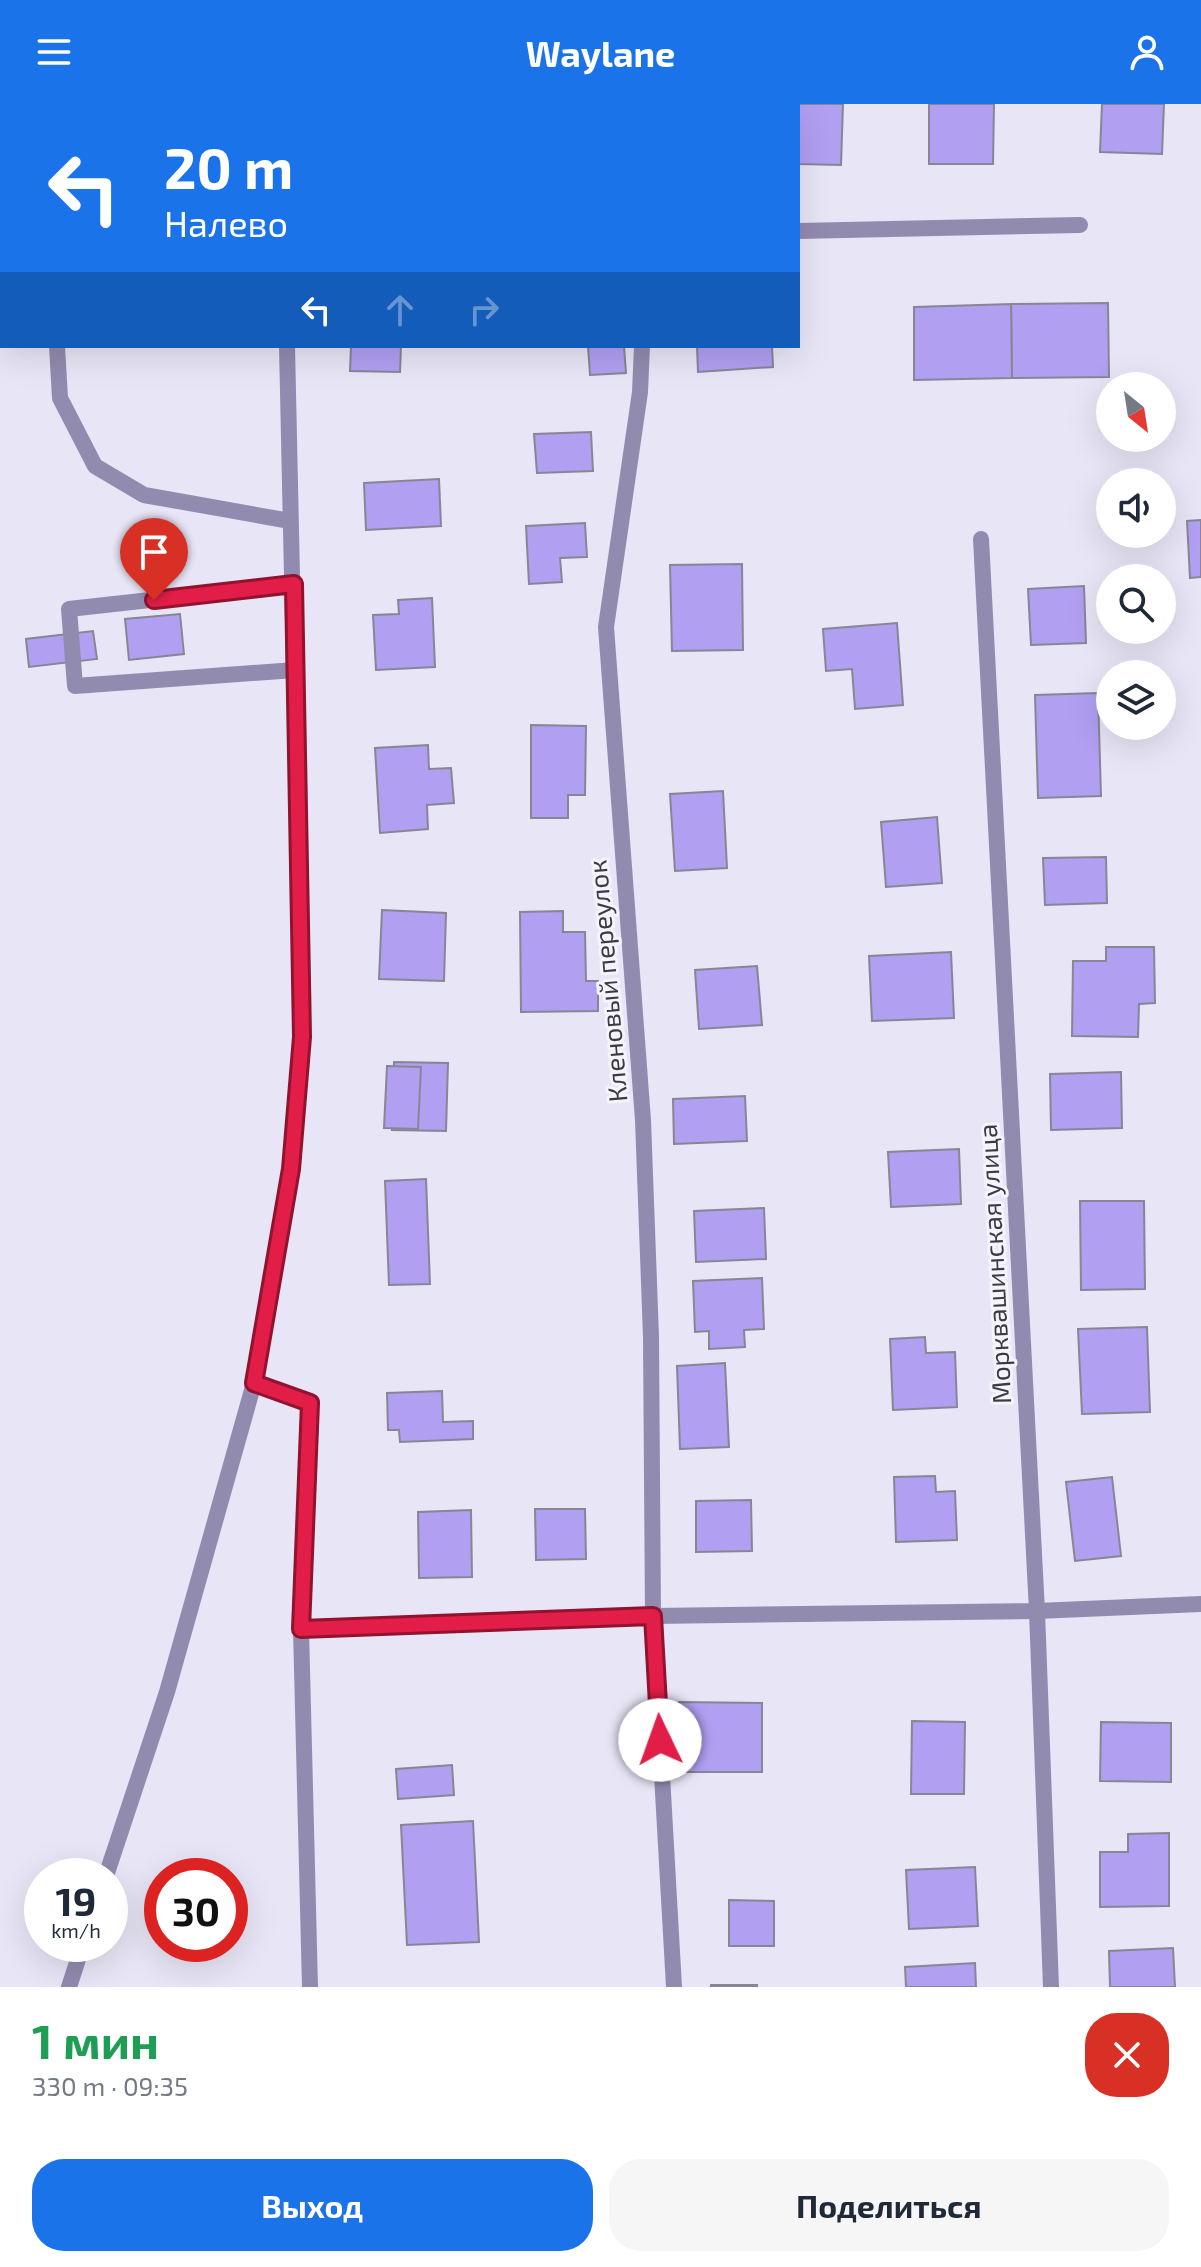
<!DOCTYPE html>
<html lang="ru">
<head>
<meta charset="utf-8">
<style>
  body { margin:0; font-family:"Exo 2",sans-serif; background:#f6f6f7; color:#1f2937; height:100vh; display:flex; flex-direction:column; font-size:30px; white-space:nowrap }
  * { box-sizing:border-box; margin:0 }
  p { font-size:26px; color:#747a83 }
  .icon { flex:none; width:44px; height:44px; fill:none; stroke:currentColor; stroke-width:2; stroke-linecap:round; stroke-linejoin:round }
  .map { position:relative; height:1883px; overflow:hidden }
  .side { display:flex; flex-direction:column; background:#fff; flex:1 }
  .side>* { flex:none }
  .banner { position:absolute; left:0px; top:0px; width:800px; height:244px; box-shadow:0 8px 32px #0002; background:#1a73e8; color:#fff; overflow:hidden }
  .needle { width:52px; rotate:150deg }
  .buttons { position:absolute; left:1096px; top:268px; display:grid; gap:16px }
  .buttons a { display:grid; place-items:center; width:80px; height:80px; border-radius:50%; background:#fff; box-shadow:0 8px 32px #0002; font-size:40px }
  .speed { position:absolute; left:24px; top:1754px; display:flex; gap:16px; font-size:40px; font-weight:700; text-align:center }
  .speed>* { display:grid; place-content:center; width:104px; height:104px; border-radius:50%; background:#fff; box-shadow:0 8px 32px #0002; line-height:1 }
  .speed small { font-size:20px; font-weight:400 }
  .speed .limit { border:12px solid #d22; background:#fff; color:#111 }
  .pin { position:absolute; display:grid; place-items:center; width:68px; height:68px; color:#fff; margin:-82px -34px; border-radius:50% 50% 50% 0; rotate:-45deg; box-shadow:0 0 8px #0007 }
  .pin .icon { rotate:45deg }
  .me { position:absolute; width:88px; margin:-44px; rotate:357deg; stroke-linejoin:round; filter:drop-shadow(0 0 6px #0008) }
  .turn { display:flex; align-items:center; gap:28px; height:168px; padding:0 32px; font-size:36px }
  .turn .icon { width:104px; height:104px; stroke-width:2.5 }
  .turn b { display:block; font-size:56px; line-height:68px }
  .lanes { display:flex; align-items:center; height:76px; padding:0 32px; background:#0003; justify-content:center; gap:40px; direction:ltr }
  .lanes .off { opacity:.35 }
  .round { display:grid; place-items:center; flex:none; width:84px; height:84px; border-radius:32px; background:#f6f6f7 }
  .head { display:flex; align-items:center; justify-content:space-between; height:136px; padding:0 32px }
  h1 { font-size:48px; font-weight:700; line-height:60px; color:#1e9e55 }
  .button { display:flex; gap:16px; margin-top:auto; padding:16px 32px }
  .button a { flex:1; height:92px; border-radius:32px; background:#1a73e8; color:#fff; font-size:32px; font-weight:700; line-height:92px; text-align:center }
  .button a+a { background:#f6f6f7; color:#1f2937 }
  header { display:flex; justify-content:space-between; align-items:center; height:104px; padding:0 32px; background:#1a73e8; color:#fff; font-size:36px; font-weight:700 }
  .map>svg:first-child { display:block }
  .building { fill:#b19ff2; stroke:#888694; stroke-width:2 }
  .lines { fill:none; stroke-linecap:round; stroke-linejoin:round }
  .service { stroke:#928bb0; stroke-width:16 }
  .minor { stroke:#928bb0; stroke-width:16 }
  .tertiary { stroke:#928bb0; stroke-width:16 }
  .route-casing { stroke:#92132f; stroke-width:20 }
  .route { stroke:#e11d48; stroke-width:14 }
  .labels { text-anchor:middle; stroke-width:6; stroke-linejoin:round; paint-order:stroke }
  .street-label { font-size:26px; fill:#3c3b42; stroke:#f5f3fd }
</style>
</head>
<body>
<header><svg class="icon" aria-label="menu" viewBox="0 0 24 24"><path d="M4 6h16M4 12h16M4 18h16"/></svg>Waylane<svg class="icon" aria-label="person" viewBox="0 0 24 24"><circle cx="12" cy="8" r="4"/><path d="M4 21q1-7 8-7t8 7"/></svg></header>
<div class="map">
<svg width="1201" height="1883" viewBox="0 0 1201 1883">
  <rect width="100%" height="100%" fill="#e8e5f6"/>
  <g class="building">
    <path d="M782 0H843L841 61 798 60V2Z"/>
    <path d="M929 0H994L993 60H929Z"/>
    <path d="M1102 0H1164L1162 50 1100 48Z"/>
    <path d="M0 65H2L0 132Z"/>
    <path d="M1108 199 1109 273 1012 274 1011 200Z"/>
    <path d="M1011 200 1012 274 914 276V203Z"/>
    <path d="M351 242H401L400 268 350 267Z"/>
    <path d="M588 242H624L626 269 590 271Z"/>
    <path d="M697 242H772L773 263 698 268Z"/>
    <path d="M591 328 593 367 537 369 534 330Z"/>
    <path d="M439 375 441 422 366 426 364 379Z"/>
    <path d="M1201 416V473L1190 474 1187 417Z"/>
    <path d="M585 419 587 453 560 454 562 478 529 480 526 422Z"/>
    <path d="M742 460 743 546 672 547 670 461Z"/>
    <path d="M1084 482 1086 539 1031 541 1028 485Z"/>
    <path d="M432 494 435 563 376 566 373 511 399 510 398 496Z"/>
    <path d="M180 510 184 550 129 556 125 515Z"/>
    <path d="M897 519 903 601 855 605 852 565 826 567 823 525Z"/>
    <path d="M93 527 97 555 29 563 26 535Z"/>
    <path d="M1098 589 1101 692 1038 694 1035 591Z"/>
    <path d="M531 621 586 622 585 691H568V714H531Z"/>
    <path d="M428 641 429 665 451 664 454 699 427 701 428 725 380 729 375 644Z"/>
    <path d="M723 687 727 764 675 767 670 690Z"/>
    <path d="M937 713 942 779 886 783 881 718Z"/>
    <path d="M1106 753 1107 799 1045 801 1043 754Z"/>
    <path d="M382 806 446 809 444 877 379 875Z"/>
    <path d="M563 807V828H585L586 877H598V907L521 908 520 808Z"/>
    <path d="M1106 843H1154L1155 899 1139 900 1138 933 1072 932 1073 857H1106Z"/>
    <path d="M951 848 954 914 872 917 869 852Z"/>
    <path d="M757 862 762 921 699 925 695 866Z"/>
    <path d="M394 958 448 959 446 1027 392 1026Z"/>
    <path d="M387 962 421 963 418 1025 384 1024Z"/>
    <path d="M1121 968 1122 1024 1051 1026 1050 970Z"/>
    <path d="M745 992 747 1037 674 1040 673 995Z"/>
    <path d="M959 1045 961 1100 891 1103 888 1048Z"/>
    <path d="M426 1075 430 1180 389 1181 385 1077Z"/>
    <path d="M1080 1097H1144L1145 1185 1081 1186Z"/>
    <path d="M764 1104 766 1155 696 1158 694 1107Z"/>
    <path d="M762 1174 764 1225 744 1226 745 1243 709 1245V1227L695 1228 693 1177Z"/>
    <path d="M1147 1223 1150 1308 1082 1310 1078 1225Z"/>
    <path d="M925 1233 926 1249 955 1248 957 1303 893 1306 890 1235Z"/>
    <path d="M725 1259 729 1343 680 1345 677 1262Z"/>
    <path d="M442 1287 443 1318 473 1317V1335L400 1338 399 1326H388L387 1289Z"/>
    <path d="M935 1372 936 1388 955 1387 957 1436 896 1438 894 1373Z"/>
    <path d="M1112 1373 1121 1452 1075 1457 1066 1378Z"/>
    <path d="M751 1396 752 1447 696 1448V1397Z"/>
    <path d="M535 1405H585L586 1455 536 1456Z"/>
    <path d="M471 1406 472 1473 419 1474 418 1408Z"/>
    <path d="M679 1598 762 1599V1668H679Z"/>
    <path d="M912 1617 965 1618 964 1690H911Z"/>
    <path d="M1101 1618 1171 1619V1678L1100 1677Z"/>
    <path d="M452 1661 454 1691 398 1695 396 1665Z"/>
    <path d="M473 1717 479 1838 407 1841 401 1721Z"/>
    <path d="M1169 1729V1802L1100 1803V1748H1128V1730Z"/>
    <path d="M975 1763 978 1822 909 1825 906 1766Z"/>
    <path d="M729 1796 774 1797V1842H729Z"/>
    <path d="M1173 1844 1175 1883H1110L1109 1847Z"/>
    <path d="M975 1859 976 1883H906L905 1863Z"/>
    <rect x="711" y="1881" width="46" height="2"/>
  </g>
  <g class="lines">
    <g class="service">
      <path d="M181 2 183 0"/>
      <path d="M57 242 60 294 95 362 144 391 290 417"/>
      <path d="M294 480 69 505 75 582 295 566"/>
    </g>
    <g class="minor">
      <path d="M798 127 1080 121"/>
      <path d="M642 242 640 288 606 523 643 1016 651 1233 653 1512 674 1883"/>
      <path d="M981 435 1037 1507 1051 1883"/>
      <path d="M254 1279 310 1299 301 1525 310 1883"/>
      <path d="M301 1525 653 1512 1037 1507 1201 1500"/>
    </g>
    <g class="tertiary">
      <path d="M283 0V2"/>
      <path d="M106 1772 167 1588 254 1279 291 1065 302 933 287 242"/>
      <path d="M69 1883 83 1840"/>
    </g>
  </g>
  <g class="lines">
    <g class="route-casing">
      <path id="route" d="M154 496 294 480 302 933 291 1065 254 1279 310 1299 301 1525 653 1512 660 1636"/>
    </g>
    <use href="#route" class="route"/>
  </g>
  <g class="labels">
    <g class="street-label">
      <text transform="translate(608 877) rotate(-95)" y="9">Кленовый переулок</text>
      <text transform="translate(995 1160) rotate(-93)" y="9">Морквашинская улица</text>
    </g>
  </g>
</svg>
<div class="buttons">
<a><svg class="needle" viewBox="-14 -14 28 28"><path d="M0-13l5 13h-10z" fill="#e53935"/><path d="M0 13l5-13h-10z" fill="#747a83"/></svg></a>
<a><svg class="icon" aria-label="sound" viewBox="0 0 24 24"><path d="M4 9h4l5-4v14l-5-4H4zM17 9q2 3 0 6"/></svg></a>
<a><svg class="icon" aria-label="search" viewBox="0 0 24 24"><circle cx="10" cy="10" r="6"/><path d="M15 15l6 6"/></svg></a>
<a><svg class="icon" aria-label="layers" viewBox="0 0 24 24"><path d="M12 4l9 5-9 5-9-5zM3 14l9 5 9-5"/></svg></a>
</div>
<div class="speed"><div>19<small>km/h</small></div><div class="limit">30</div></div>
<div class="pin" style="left:154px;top:496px;background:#d93025"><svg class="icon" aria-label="arrive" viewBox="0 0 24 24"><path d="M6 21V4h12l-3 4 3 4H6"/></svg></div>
<svg class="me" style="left:660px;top:1636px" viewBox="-20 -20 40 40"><circle r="19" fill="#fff"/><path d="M0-13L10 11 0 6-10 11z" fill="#e11d48"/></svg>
<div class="banner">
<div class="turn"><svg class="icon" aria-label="left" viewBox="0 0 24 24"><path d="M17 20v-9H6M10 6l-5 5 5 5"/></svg><div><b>20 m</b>Налево</div></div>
<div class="lanes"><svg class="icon" aria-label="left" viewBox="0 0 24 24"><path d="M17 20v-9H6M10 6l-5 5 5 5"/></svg><svg class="icon off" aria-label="ahead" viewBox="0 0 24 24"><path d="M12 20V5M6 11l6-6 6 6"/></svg><svg class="icon off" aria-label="right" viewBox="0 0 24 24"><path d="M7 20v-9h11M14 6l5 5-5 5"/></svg></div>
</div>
</div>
<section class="side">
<div class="head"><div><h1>1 мин</h1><p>330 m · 09:35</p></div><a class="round" style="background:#d93025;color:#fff"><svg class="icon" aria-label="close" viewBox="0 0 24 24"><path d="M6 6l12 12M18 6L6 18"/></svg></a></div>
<div class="button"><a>Выход</a><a>Поделиться</a></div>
</section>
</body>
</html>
